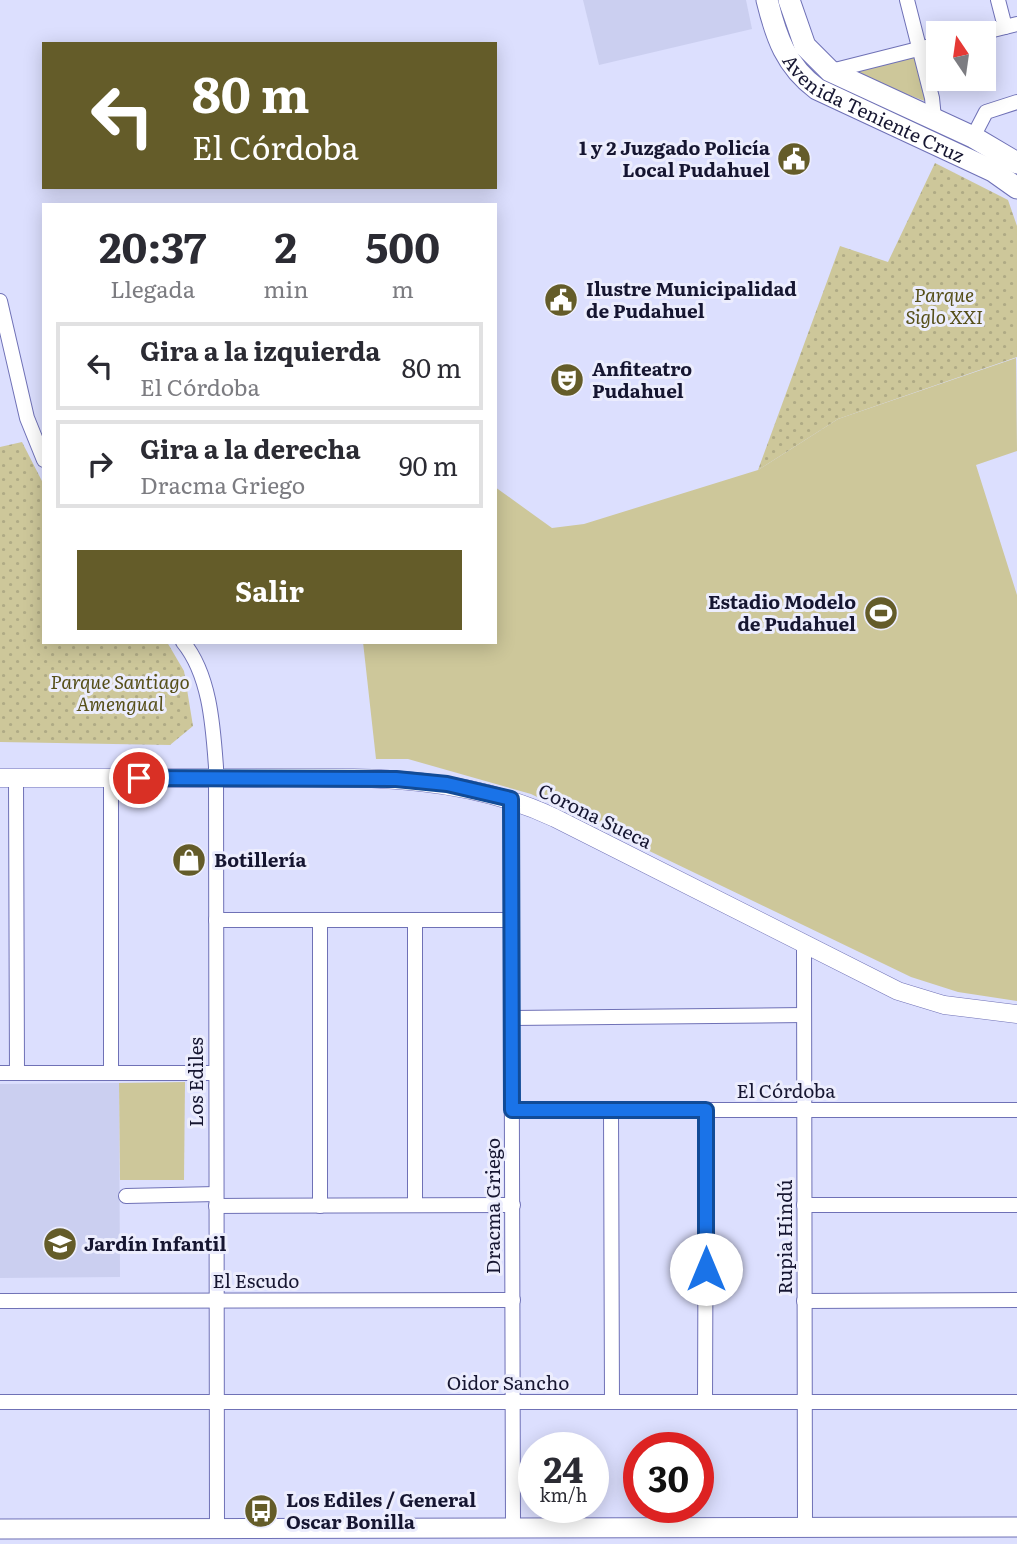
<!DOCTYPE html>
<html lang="es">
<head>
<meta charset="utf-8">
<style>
  body { margin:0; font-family:Literata,serif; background:#f7f7f7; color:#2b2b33; height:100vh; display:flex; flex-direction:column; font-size:26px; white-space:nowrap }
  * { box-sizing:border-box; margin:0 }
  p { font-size:23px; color:#7c7c81 }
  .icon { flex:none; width:38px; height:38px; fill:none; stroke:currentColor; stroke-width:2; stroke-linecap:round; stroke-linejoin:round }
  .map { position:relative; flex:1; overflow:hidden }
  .sheet { position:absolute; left:42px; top:203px; width:455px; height:441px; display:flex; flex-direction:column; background:#fff; border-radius:0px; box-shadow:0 4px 18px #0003 }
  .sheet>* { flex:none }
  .top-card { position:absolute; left:42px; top:42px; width:455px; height:147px; border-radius:0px; box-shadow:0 4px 18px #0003; background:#645c29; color:#fff; overflow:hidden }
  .needle { width:46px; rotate:347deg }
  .fabs { position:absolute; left:926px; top:21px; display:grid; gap:14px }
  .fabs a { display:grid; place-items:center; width:70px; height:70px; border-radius:0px; background:#fff; box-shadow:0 4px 18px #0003; font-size:35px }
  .speed { position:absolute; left:518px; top:1432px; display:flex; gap:14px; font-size:35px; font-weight:700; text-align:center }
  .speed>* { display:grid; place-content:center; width:91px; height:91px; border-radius:50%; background:#fff; box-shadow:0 4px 18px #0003; line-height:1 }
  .speed small { font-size:18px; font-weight:400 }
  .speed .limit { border:10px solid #d22; background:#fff; color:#111 }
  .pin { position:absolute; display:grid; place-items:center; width:60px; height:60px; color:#fff; margin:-30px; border:4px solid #fff; border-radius:50%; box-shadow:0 2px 7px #0007 }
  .me { position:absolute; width:77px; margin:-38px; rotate:0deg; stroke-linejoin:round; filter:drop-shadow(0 0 5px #0008) }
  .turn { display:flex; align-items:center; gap:24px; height:147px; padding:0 35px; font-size:32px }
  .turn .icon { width:91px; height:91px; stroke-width:2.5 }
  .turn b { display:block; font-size:49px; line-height:60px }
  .eta { display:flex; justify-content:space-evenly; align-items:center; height:119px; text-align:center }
  .eta b { font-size:42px; font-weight:700; line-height:49px }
  .primary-button { display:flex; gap:14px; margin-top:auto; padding:14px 35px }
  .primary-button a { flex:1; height:80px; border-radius:0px; background:#645c29; color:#fff; font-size:28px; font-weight:700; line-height:80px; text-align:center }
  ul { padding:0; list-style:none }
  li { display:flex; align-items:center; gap:21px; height:88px; margin:0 14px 10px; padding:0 21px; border:4px solid #e1e1e2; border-radius:0px }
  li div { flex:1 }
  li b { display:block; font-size:26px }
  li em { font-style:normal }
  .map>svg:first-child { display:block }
  .built { fill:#cbcff0 }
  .grass { fill:#cdc79a }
  .park { fill:url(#park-dots) }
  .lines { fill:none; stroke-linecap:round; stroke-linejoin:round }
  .minor-casing { stroke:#6f71b6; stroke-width:16 }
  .tertiary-casing { stroke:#6f71b6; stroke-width:19 }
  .secondary-casing { stroke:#6f71b6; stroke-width:21 }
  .primary-casing { stroke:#6f71b6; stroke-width:23 }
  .minor { stroke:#fff; stroke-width:14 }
  .tertiary { stroke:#fff; stroke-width:18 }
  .secondary { stroke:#fff; stroke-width:19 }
  .primary { stroke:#fff; stroke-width:21 }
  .route-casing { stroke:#114b97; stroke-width:18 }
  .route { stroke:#1a73e8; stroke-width:12 }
  .labels { text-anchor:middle; stroke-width:6; stroke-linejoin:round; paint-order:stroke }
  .street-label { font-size:19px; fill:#161631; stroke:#ecedfd }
  .poi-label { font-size:19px; font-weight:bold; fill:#161631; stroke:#ecedfd; text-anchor:start }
  .park-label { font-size:19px; font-style:italic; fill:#564f19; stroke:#ecedfd }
</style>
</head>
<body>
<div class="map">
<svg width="1017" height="1544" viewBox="0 0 1017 1544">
  <defs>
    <pattern id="park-dots" width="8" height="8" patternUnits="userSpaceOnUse" patternTransform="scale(1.75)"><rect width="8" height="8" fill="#cdc79a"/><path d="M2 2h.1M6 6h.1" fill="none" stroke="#afaa85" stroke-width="1.8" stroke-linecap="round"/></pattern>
  </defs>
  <rect width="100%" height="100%" fill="#dcdffe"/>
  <g class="built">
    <path d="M583 0H746L752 29 599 65Z"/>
    <path d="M119 1083 120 1277 0 1278V1084Z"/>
  </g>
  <g class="grass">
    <path d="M917 54 930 103 850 73Z"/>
    <path d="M1016 358 1017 451 976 465 1017 595V1001L958 992 911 977 531 794 408 759H376L363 642H495V487L552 528 584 524 758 470 838 419Z"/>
    <path d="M185 1082 184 1180H120L119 1083Z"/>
  </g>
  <g class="park">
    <path d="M935 163 1008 200 1017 226V357L838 419 758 470 840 246 888 262Z"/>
    <path d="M22 442 44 485V642H167L184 671 193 726 170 745 0 742V447Z"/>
  </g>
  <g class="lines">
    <g class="minor-casing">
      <g id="minor">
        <path d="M907 0 932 98 934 118"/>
        <path d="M998 0 1005 27"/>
        <path d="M981 33 1017 24"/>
        <path d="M831 71 938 44"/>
        <path d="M973 137 986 112 1017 102"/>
        <path d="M0 301 27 418 44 460"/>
        <path d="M183 642C210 675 213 726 216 767L217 1529"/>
        <path d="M16 778 17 1073"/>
        <path d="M111 778V1073"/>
        <path d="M511 799 513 1528"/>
        <path d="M216 920H511"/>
        <path d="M320 920V1206"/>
        <path d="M804 946 805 1528"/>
        <path d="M512 1018 804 1015"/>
        <path d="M0 1073H216"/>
        <path d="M512 1110H1017"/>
        <path d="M611 1110 612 1402"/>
        <path d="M126 1196 216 1194"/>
        <path d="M415 1205V920"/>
        <path d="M804 1205H1017"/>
        <path d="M216 1206 513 1205"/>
        <path d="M0 1301 513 1300"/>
        <path d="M804 1301 1017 1300"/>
        <path d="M0 1402H1017"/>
        <path d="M705 1402 706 1110"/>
      </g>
    </g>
    <g class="tertiary-casing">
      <path id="tertiary" d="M0 778C84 778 167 778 251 778 356 778 458 772 555 818L898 991 944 1005 1017 1014"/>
    </g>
    <g class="secondary-casing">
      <path id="secondary" d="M0 1529 1017 1527"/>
    </g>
    <g class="primary-casing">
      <g id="primary">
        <path id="s1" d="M767 0C776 37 786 66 817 89L993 171 1017 188"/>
        <path d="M789 0 805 46 830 71 973 137 1017 163"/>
      </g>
    </g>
    <use href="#minor" class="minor"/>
    <use href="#tertiary" class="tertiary"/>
    <use href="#secondary" class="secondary"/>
    <use href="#primary" class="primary"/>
  </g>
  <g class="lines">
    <g class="route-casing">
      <path id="route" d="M139 778 396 779 447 784 511 799 512 1110H706V1269"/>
    </g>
    <use href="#route" class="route"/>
  </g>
  <defs>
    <g id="civic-disc" transform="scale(1.75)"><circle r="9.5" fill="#645c29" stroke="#ecedfd"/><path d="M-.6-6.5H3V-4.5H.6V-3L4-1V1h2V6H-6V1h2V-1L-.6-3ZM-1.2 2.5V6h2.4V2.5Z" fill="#fff"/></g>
    <g id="theatre-disc" transform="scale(1.75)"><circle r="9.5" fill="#645c29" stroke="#ecedfd"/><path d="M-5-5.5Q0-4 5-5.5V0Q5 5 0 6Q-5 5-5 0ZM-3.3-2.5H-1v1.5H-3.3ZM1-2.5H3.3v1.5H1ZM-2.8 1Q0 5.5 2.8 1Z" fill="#fff"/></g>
    <g id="stadium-disc" transform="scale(1.75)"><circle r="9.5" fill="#645c29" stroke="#ecedfd"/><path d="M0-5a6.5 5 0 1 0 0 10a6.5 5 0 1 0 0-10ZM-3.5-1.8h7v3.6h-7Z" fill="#fff"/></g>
    <g id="shop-disc" transform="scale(1.75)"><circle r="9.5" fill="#645c29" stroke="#ecedfd"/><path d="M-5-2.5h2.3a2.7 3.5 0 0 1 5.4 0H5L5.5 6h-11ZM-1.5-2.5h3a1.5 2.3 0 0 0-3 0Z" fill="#fff"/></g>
    <g id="school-disc" transform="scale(1.75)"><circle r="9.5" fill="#645c29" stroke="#ecedfd"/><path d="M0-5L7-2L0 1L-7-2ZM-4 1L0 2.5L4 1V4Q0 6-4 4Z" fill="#fff"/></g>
    <g id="bus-disc" transform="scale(1.75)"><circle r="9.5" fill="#645c29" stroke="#ecedfd"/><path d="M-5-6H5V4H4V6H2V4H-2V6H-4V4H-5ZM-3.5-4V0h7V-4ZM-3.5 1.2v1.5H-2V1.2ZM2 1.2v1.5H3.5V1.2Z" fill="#fff"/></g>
  </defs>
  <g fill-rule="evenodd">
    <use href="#civic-disc" x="794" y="159"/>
    <use href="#civic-disc" x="561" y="300"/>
    <use href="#theatre-disc" x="567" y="380"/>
    <use href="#stadium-disc" x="881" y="613"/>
    <use href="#shop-disc" x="189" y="860"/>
    <use href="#school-disc" x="60" y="1244"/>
    <use href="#bus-disc" x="261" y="1511"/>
  </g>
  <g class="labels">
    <g class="street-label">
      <text dy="7" stroke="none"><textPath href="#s1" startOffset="163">Avenida Teniente Cruz</textPath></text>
      <text transform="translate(595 816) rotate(26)" y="7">Corona Sueca</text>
      <text transform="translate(196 1082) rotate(-90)" y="7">Los Ediles</text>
      <text x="786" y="1098">El Córdoba</text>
      <text transform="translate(493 1206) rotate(-90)" y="7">Dracma Griego</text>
      <text transform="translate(785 1237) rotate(-90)" y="7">Rupia Hindú</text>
      <text x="256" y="1288">El Escudo</text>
      <text x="508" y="1390">Oidor Sancho</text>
    </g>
    <g class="poi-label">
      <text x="770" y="155" text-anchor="end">1 y 2 Juzgado Policía<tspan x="770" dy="22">Local Pudahuel</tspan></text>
      <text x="586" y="296">Ilustre Municipalidad<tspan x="586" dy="22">de Pudahuel</tspan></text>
      <text x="592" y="376">Anfiteatro<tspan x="592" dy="22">Pudahuel</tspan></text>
      <text x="856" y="609" text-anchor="end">Estadio Modelo<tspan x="856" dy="22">de Pudahuel</tspan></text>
      <text x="214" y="867">Botillería</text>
      <text x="84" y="1251">Jardín Infantil</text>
      <text x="286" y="1507">Los Ediles / General<tspan x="286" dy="22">Oscar Bonilla</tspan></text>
    </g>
    <g class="park-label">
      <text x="944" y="302">Parque<tspan x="944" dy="22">Siglo XXI</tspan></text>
      <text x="120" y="689">Parque Santiago<tspan x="120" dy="22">Amengual</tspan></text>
    </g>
  </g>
</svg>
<div class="fabs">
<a><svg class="needle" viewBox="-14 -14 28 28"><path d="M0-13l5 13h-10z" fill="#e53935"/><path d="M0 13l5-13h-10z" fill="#7c7c81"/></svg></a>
</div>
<div class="speed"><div>24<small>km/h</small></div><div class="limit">30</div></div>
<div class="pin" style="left:139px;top:778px;background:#d93025"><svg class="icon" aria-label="arrive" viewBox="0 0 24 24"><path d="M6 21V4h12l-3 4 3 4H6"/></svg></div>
<svg class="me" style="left:706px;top:1269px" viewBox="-20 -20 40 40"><circle r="19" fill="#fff"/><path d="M0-13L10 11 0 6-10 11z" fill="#1a73e8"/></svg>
<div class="top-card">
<div class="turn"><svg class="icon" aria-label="left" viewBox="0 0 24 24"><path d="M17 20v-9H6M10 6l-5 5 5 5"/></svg><div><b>80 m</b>El Córdoba</div></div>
</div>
<section class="sheet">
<div class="eta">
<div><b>20:37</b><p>Llegada</p></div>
<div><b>2</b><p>min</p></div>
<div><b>500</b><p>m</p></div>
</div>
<ul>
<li><svg class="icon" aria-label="left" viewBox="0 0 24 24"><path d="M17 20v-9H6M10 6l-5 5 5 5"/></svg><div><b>Gira a la izquierda</b><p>El Córdoba</p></div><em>80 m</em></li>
<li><svg class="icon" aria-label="right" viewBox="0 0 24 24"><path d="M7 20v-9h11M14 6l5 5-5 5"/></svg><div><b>Gira a la derecha</b><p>Dracma Griego</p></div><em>90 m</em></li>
</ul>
<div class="primary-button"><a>Salir</a></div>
</section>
</div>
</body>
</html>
